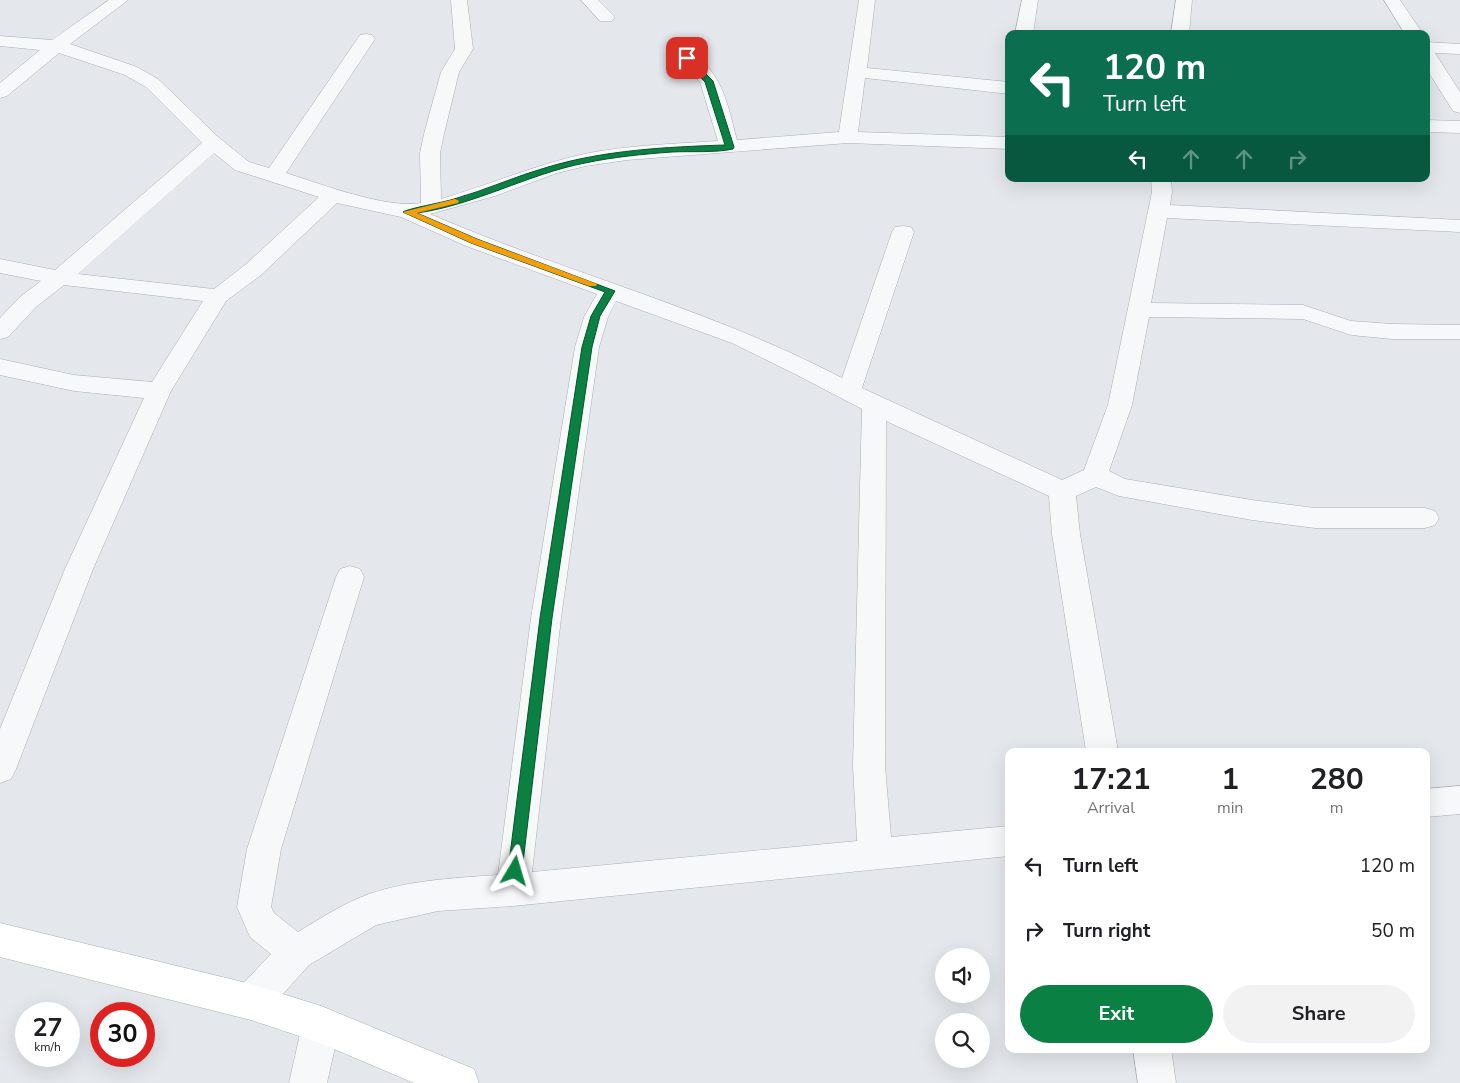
<!DOCTYPE html>
<html lang="en">
<head>
<meta charset="utf-8">
<style>
  body { margin:0; font-family:"Nunito Sans",sans-serif; background:#f2f2f2; color:#202124; height:100vh; display:flex; flex-direction:column; font-size:19px; white-space:nowrap }
  * { box-sizing:border-box; margin:0 }
  p { font-size:16px; color:#757577 }
  .icon { flex:none; width:28px; height:28px; fill:none; stroke:currentColor; stroke-width:2; stroke-linecap:round; stroke-linejoin:round }
  .map { position:relative; flex:1; overflow:hidden }
  .panel { position:absolute; left:1005px; top:748px; width:425px; height:305px; display:flex; flex-direction:column; background:#fff; border-radius:10px; box-shadow:0 5px 20px #0002 }
  .panel>* { flex:none }
  .hud { position:absolute; left:1005px; top:30px; width:425px; height:152px; border-radius:10px; box-shadow:0 5px 20px #0002; background:#0b6e4f; color:#fff; overflow:hidden }
  .tools { position:absolute; left:935px; top:948px; display:grid; gap:10px }
  .tools a { display:grid; place-items:center; width:55px; height:55px; border-radius:50%; background:#fff; box-shadow:0 5px 20px #0002; font-size:25px }
  .speed { position:absolute; left:15px; top:1002px; display:flex; gap:10px; font-size:25px; font-weight:700; text-align:center }
  .speed>* { display:grid; place-content:center; width:65px; height:65px; border-radius:50%; background:#fff; box-shadow:0 5px 20px #0002; line-height:1 }
  .speed small { font-size:12px; font-weight:400 }
  .speed .limit { border:8px solid #d22; background:#fff; color:#111 }
  .pin { position:absolute; display:grid; place-items:center; width:42px; height:42px; color:#fff; margin:-21px; border-radius:10px; box-shadow:0 2px 8px #0006 }
  .me { position:absolute; width:55px; margin:-28px; rotate:7deg; stroke-linejoin:round; filter:drop-shadow(0 0 4px #0008) }
  .turn { display:flex; align-items:center; gap:18px; height:105px; padding:0 15px; font-size:22px }
  .turn .icon { width:65px; height:65px; stroke-width:2.5 }
  .turn b { display:block; font-size:35px; line-height:42px }
  .lanes { display:flex; align-items:center; height:48px; padding:0 15px; background:#0003; justify-content:center; gap:25px; direction:ltr }
  .lanes .off { opacity:.35 }
  .eta { display:flex; justify-content:space-evenly; align-items:center; height:85px; text-align:center }
  .eta b { font-size:30px; font-weight:700; line-height:35px }
  .primary-button { display:flex; gap:10px; margin-top:auto; padding:10px 15px }
  .primary-button a { flex:1; height:58px; border-radius:30px; background:#0b8043; color:#fff; font-size:20px; font-weight:700; line-height:58px; text-align:center }
  .primary-button a+a { background:#f2f2f2; color:#202124 }
  ul { padding:0; list-style:none }
  li { display:flex; align-items:center; gap:15px; height:65px; padding:0 15px }
  li div { flex:1 }
  li b { display:block; font-size:19px }
  li em { font-style:normal }
  .map>svg:first-child { display:block }
  .lines { fill:none; stroke-linecap:round; stroke-linejoin:round }
  .minor-casing { stroke:#a9aeb7; stroke-width:1 }
  .secondary-casing { stroke:#a9aeb7; stroke-width:1 }
  .minor { fill:#f7f8fa; fill-rule:evenodd }
  .secondary { fill:#fff; fill-rule:evenodd }
  .route { fill:#0b8043; stroke:#07532c }
  .slow { fill:#f59e0b }
</style>
</head>
<body>
<div class="map">
<svg width="1460" height="1083" viewBox="0 0 1460 1083">
  <rect width="100%" height="100%" fill="#e4e7ec"/>
  <g class="lines">
    <g class="minor-casing">
      <g id="minor">
        <path d="M109 0H128L70 44 137 67 158 79 217 136 249 162 269 168 360 35 366 34 372 35 375 39 286 173C321 184 386 209 421 203L420 153 424 134 441 72 455 49 451 0H467L473 49 459 72 444 134 440 153 441 199C489 185 535 165 584 154 628 145 674 144 718 141L700 82 670 50 673 46C690 42 709 66 717 80 727 96 732 122 737 140L839 132 859 0H875L867 68 1009 82V94L865 78 858 132 1009 137V149L848 143 627 160 586 166 557 173 495 196 430 214C566 273 711 309 842 378L892 232 895 227 903 226 911 227 914 232 862 388 1062 480 1084 470 1108 405 1152 192 1151 179H1171L1172 192 1170 205 1460 220V232L1167 218 1151 303 1303 305 1351 321 1392 324 1460 325V339H1392L1351 335 1303 319 1149 317 1132 405 1109 471 1125 479 1252 500 1315 508H1425L1435 511 1439 518 1435 525 1425 528H1315L1252 520 1119 496 1096 487 1076 496 1080 534 1118 751H1086L1052 534 1049 496 886 421 885 766 891 837 1009 826V856L513 906 438 911 376 925 309 965 264 1015 251 1020 238 1015 233 1002 238 989 271 954 250 937 237 907 247 849 336 577 340 569 350 566 360 569 364 577 281 849 271 907 274 913 298 932C321 918 344 903 369 894 410 880 455 878 498 875L531 618 575 347 584 317 597 294 466 246 401 217 337 203 261 275 226 301 171 391 93 569 16 769 11 779 0 783V729L65 569 144 398 74 391 0 375V359L74 375 152 382 203 301 64 285 36 307 8 337 0 339V318L20 297 41 281 0 273V259L55 270 202 143 146 87 125 75 59 53 7 96 0 98V83L40 50 0 46V36L52 40ZM214 153 235 170 319 197 245 265 214 289 78 274ZM616 301 732 343 797 375 862 409 853 766 857 841 532 872 561 618 599 347 608 317Z"/>
        <path d="M581 0H598L615 17 612 21H600Z"/>
        <path d="M1022 0H1038L1033 34H1015Z"/>
        <path d="M1176 0H1192L1189 34H1171Z"/>
        <path d="M1384 0H1400L1423 34H1405Z"/>
        <path d="M1426 42 1460 44V54L1435 53 1460 92V113L1453 111 1426 68Z"/>
        <path d="M1426 120 1460 121V133L1426 132Z"/>
        <path d="M1460 786V814L1426 817V789Z"/>
        <path d="M321 1006 334 1012 340 1025 327 1083H289L302 1025 308 1012Z"/>
        <path d="M1133 1049H1171L1176 1083H1138Z"/>
      </g>
    </g>
    <g class="secondary-casing">
      <path id="secondary" d="M0 923 251 984 321 1006 474 1069 479 1083H414L320 1043 251 1020 0 957Z"/>
    </g>
    <use href="#minor" class="minor"/>
    <use href="#secondary" class="secondary"/>
  </g>
  <path class="route" d="M687 55 713 81 734 147 733 149C714 153 692 151 672 152 644 154 613 157 585 163 528 174 475 205 417 213L477 239 615 291 600 316 592 347 552 618 522 871 520 875 515 877 510 875 508 871 540 618 582 347 591 316 605 292 471 243 403 212C406 209 445 202 454 199 486 190 516 176 548 167 605 150 666 147 725 145L705 82 683 58Z"/>
  <path class="slow" d="M455 199 459 201 458 203 417 213 477 239 597 284 596 286H589L471 243 403 212Z"/>
</svg>
<div class="tools">
<a><svg class="icon" aria-label="sound" viewBox="0 0 24 24"><path d="M4 9h4l5-4v14l-5-4H4zM17 9q2 3 0 6"/></svg></a>
<a><svg class="icon" aria-label="search" viewBox="0 0 24 24"><circle cx="10" cy="10" r="6"/><path d="M15 15l6 6"/></svg></a>
</div>
<div class="speed"><div>27<small>km/h</small></div><div class="limit">30</div></div>
<div class="pin" style="left:687px;top:58px;background:#d93025"><svg class="icon" aria-label="arrive" viewBox="0 0 24 24"><path d="M6 21V4h12l-3 4 3 4H6"/></svg></div>
<svg class="me" style="left:515px;top:871px" viewBox="-20 -20 40 40"><path d="M0-17L14 15 0 8-14 15z" fill="#0b8043" stroke="#fff" stroke-width="4"/></svg>
<div class="hud">
<div class="turn"><svg class="icon" aria-label="left" viewBox="0 0 24 24"><path d="M17 20v-9H6M10 6l-5 5 5 5"/></svg><div><b>120 m</b>Turn left</div></div>
<div class="lanes"><svg class="icon" aria-label="left" viewBox="0 0 24 24"><path d="M17 20v-9H6M10 6l-5 5 5 5"/></svg><svg class="icon off" aria-label="ahead" viewBox="0 0 24 24"><path d="M12 20V5M6 11l6-6 6 6"/></svg><svg class="icon off" aria-label="ahead" viewBox="0 0 24 24"><path d="M12 20V5M6 11l6-6 6 6"/></svg><svg class="icon off" aria-label="right" viewBox="0 0 24 24"><path d="M7 20v-9h11M14 6l5 5-5 5"/></svg></div>
</div>
<section class="panel">
<div class="eta">
<div><b>17:21</b><p>Arrival</p></div>
<div><b>1</b><p>min</p></div>
<div><b>280</b><p>m</p></div>
</div>
<ul>
<li><svg class="icon" aria-label="left" viewBox="0 0 24 24"><path d="M17 20v-9H6M10 6l-5 5 5 5"/></svg><div><b>Turn left</b></div><em>120 m</em></li>
<li><svg class="icon" aria-label="right" viewBox="0 0 24 24"><path d="M7 20v-9h11M14 6l5 5-5 5"/></svg><div><b>Turn right</b></div><em>50 m</em></li>
</ul>
<div class="primary-button"><a>Exit</a><a>Share</a></div>
</section>
</div>
</body>
</html>
